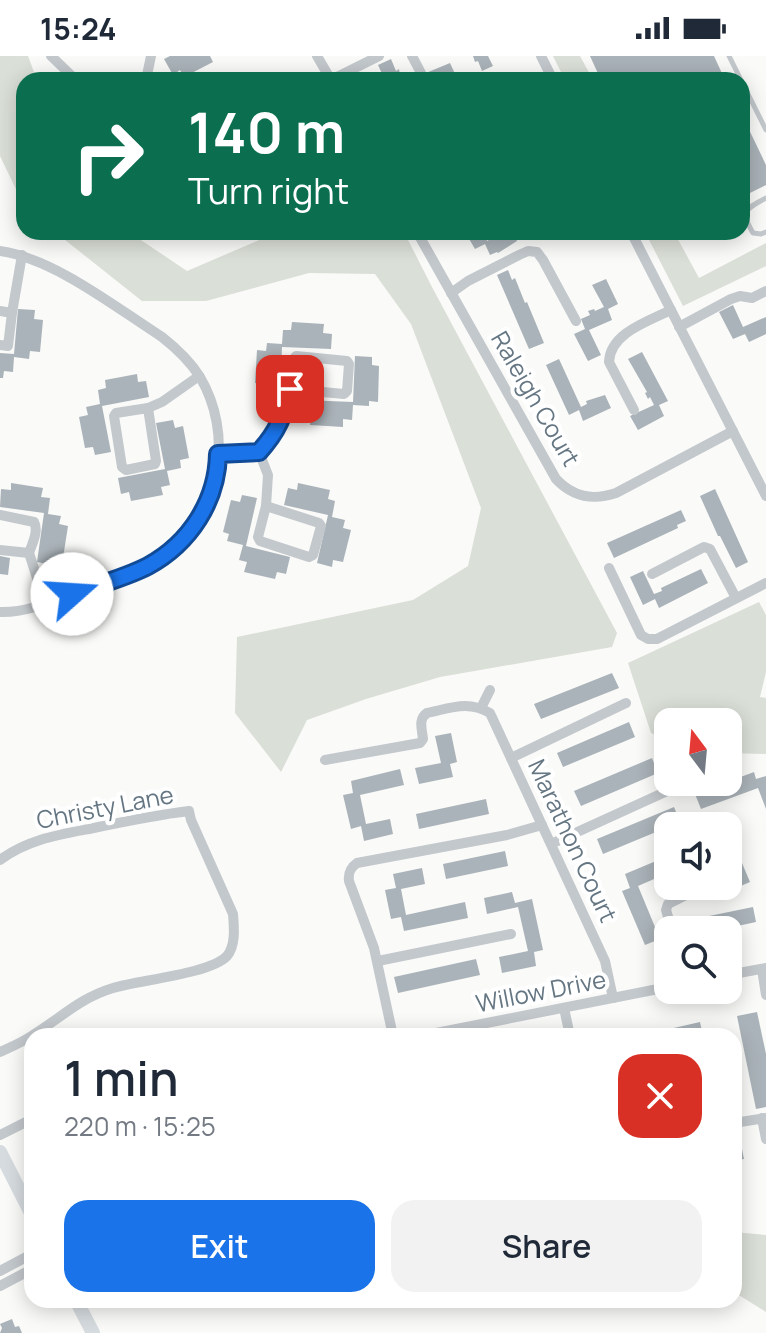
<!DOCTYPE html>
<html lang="en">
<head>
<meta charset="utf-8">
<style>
  body { margin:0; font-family:Manrope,sans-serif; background:#f2f2f3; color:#1f2937; height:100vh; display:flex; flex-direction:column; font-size:30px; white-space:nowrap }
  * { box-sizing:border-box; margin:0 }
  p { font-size:26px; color:#747a83 }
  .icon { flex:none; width:44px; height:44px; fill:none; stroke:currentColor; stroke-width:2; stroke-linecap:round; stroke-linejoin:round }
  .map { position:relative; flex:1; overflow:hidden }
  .sheet { position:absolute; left:24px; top:972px; width:718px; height:280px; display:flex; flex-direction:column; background:#fff; border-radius:24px; box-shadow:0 4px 20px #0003 }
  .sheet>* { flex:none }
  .hud { position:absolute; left:16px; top:16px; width:734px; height:168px; border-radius:24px; box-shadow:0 4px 20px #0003; background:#0b6e4f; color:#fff; overflow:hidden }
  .needle { width:52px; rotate:344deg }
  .fabs { position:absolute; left:654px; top:652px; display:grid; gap:16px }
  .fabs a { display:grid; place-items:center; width:88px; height:88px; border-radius:16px; background:#fff; box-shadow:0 4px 20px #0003; font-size:40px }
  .pin { position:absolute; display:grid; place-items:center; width:68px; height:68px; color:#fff; margin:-34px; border-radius:16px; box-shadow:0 4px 12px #0006 }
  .me { position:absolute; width:88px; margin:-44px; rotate:71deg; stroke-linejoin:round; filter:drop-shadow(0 0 6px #0008) }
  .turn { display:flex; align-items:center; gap:28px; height:168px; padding:0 40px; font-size:36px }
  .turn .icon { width:104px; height:104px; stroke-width:2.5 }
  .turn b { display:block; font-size:56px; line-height:68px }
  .round { display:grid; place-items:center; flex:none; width:84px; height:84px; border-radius:24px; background:#f2f2f3 }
  .overview { display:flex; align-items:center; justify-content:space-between; height:136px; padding:0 40px }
  h1 { font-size:48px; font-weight:600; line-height:60px }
  .cta { display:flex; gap:16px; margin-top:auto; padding:16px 40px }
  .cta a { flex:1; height:92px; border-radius:24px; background:#1a73e8; color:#fff; font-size:32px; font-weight:600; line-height:92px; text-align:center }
  .cta a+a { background:#f2f2f3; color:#1f2937 }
  .status { display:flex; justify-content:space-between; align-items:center; height:56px; padding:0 40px; background:#fff; direction:ltr }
  .status svg { height:22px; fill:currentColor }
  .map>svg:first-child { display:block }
  .green { fill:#dadfd7 }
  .building { fill:#aab3b9 }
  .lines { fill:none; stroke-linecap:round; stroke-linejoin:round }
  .lane { stroke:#c3c8cc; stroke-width:5 }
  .street { stroke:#c3c8cc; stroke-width:10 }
  .secondary { stroke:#d6dbdf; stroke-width:14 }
  .route-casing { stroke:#114b97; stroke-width:20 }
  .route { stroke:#1a73e8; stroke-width:14 }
  .labels { text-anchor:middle; stroke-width:8; stroke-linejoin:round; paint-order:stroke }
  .street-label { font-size:24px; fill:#657683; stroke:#fff }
</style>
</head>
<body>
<div class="status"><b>15:24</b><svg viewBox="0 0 49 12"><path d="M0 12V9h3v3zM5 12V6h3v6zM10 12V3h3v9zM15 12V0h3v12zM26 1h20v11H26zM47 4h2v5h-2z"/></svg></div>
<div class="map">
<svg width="766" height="1277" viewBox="0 0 766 1277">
  <rect width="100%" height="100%" fill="#fafaf8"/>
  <g class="green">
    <path d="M0 0H28L37 24H24V150L0 100Z"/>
    <path d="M553 0H580L593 24H565Z"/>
    <path d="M55 176H129L187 215 278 176H404L432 231 617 577 612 591 440 621 366 643 307 664 281 716 235 657 237 581 413 544 468 510 481 452 411 268 375 218 309 217 206 245H142Z"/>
    <path d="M645 176H674L699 222 766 187V210L683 250Z"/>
    <path d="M759 546 766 559V616L760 641 766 642V698L728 697V666H668V685L651 677 628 607Z"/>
    <path d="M734 1176 766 1179V1256L734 1236Z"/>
  </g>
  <g class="building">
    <path d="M170 0H210L213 6 184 21 180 14 173 19 164 3Z"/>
    <path d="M473 0H488L493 10 482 15 478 5 475 6Z"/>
    <path d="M590 0H714L725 24H601Z"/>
    <path d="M391 3 396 15 399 13 401 24H385L378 9Z"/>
    <path d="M450 7 456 20 448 24H409Z"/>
    <path d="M742 59 766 109V129L742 141Z"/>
    <path d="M465 176H483L487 185 494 181 492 179 497 176 499 178 504 176H513L517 185 498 197 497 196 490 199 485 188 475 193Z"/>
    <path d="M508 214 512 224 515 222 525 247 527 246 544 287 529 293 497 219Z"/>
    <path d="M606 223 618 248 608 253 612 264 589 274 601 299 588 305 574 278 585 273 581 263 590 259 588 255 594 253 595 255 604 251 592 229Z"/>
    <path d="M733 249 743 271 766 261V278L749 286 745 278 733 283 719 256Z"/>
    <path d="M18 253 35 254 34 263 43 264 40 296 30 295 29 303 14 301 13 316 4 315 3 322H0V297L14 298Z"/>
    <path d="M292 266 324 268 323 277 332 278 331 293 282 291 280 337 262 336 263 328 255 327 257 294 266 295 267 287 282 288 283 274H291Z"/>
    <path d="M642 296 668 345 659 349 664 360 638 374 630 360 654 349 650 341 648 343 645 337 647 336 628 303Z"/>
    <path d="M355 300 372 301V309L379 310 378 346 369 345V350L353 349 352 364 343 363V371L310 369 311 360 303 359 304 344 353 346Z"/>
    <path d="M559 303 581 351 587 348 586 345 605 339 611 352 583 365 579 354 569 359 546 309Z"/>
    <path d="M137 318 138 326 146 325 149 341 102 350 111 396 95 399 93 391 85 392 79 361 88 359 86 351 100 348 98 334 106 332 105 324Z"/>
    <path d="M173 364 175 372 183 370 189 402 180 404 181 412 167 415 170 429 161 431 163 439 131 445 129 436 121 438 118 422 165 413 156 367Z"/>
    <path d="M11 427 43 432 41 441 50 442 48 458 61 460 59 468 68 470 63 502 54 501 53 509 37 506 44 457 0 451 1 433 11 434Z"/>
    <path d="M298 427 330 434 328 443 335 445 332 461 345 464 343 472 351 474 343 506 333 504 332 511 317 507 328 459 284 449 288 432 297 434Z"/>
    <path d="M715 433 748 506 736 512 720 480H718L700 440Z"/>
    <path d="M242 439 257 442 246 490 290 501 286 518 277 516 275 523 244 516 247 506 239 504 243 489 227 485 229 478 223 476 231 444 240 446Z"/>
    <path d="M681 454 686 465 677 469 678 472 614 502 607 487Z"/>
    <path d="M0 500 10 502 8 519 0 518Z"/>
    <path d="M701 513 708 527 659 552 655 543 643 549 630 521 643 515 654 538 662 535 661 532Z"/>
    <path d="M612 617 619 632 541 663 534 648Z"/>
    <path d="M629 666 635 681 563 711 557 697Z"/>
    <path d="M451 677 457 706 450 708 453 721 419 728 415 712 441 707 435 680Z"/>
    <path d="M652 702 658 717 581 750 574 735Z"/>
    <path d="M400 713 404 729 360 739 366 768 390 763 393 778 364 785 361 770 351 773 343 739 353 737 351 725Z"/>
    <path d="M754 716 756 723 766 720V753L758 732 701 753 695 738Z"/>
    <path d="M486 743 489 758 419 773 416 758Z"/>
    <path d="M674 751 680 766 603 798 597 783Z"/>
    <path d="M728 774 750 826 736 832 728 814Z"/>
    <path d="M505 795 508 810 446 823 443 808Z"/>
    <path d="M668 800V817L638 830 660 883 645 889 622 835 630 832 625 818Z"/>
    <path d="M422 812 425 828 401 833 406 859 465 846 468 862 404 875 401 861 391 863 385 834 396 832 393 818Z"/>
    <path d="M512 836 515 847 532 843 543 894 534 896 536 910 502 917 499 901 528 895 518 851 487 858 484 842Z"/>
    <path d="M753 851 756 866 719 874H681L680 866Z"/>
    <path d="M476 903 480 919 398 937 394 921Z"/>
    <path d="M757 956 766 998V1051L756 1053 737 960Z"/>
    <path d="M700 966 703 980H643V979Z"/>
    <path d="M740 1083 744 1103 734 1105V1084Z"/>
    <path d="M12 1263 15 1271 19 1270 22 1277H0L2 1272 0 1268Z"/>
  </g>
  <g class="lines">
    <g class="lane">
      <path d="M729 0 741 24"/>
      <path d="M742 26 766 74"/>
      <path d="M766 142C745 153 740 155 753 177L761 178 766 176"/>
    </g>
    <g class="street">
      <path d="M51 0 76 24"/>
      <path d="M317 0 331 24"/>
      <path d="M412 0 421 17"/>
      <path d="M541 0 553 24"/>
      <path d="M146 24 151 0"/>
      <path d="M331 24 379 0"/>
      <path d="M417 176 556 423C573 441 592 445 616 437L733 375"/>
      <path d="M631 176 766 440"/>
      <path d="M0 195C55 203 115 251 162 281 176 292 190 305 200 321 233 377 222 452 172 494 144 516 110 525 77 536 53 545 26 557 0 556"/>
      <path d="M451 237 468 225 519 199 528 195 537 196 543 204 576 265"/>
      <path d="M0 255 12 257 8 290 0 289"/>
      <path d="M12 257 22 199"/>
      <path d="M679 271 731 243 740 240 752 242 766 235"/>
      <path d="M296 300 347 305 349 308 347 335 344 338 290 333 292 305Z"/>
      <path d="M148 352 156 405 155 408 126 414 122 411 114 360 116 357Z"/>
      <path d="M148 352 162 346 199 320"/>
      <path d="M634 354 609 306C610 277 649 265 671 254"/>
      <path d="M259 396 268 419 266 450"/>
      <path d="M218 398 259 396C278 375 283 361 290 333"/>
      <path d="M266 450 319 467 321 470 313 499 309 501 260 485 258 481Z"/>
      <path d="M0 459 34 466C39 475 32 488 29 497L0 494"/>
      <path d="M29 497 45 547"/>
      <path d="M609 512 641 579 648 583H657L766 527"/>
      <path d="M652 518 704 491 710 493 736 542"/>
      <path d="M481 652 490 634"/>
      <path d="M511 702 626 647"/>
      <path d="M325 704 420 687 423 683C422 673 418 663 427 657 451 652 468 644 490 657L605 905 613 942"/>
      <path d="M551 788 687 726"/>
      <path d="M0 804C27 784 57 779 89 773 122 766 155 759 189 755L191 764 233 858C234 871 236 889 227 900 210 918 139 924 113 932 80 942 62 961 33 979 23 986 11 991 0 996"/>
      <path d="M672 874 666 854 668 848 704 830"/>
      <path d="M378 905 511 878"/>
      <path d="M762 913 766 939"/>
      <path d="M728 919 766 912"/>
      <path d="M564 952 570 980"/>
      <path d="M393 980 374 892 349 825C348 817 350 812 357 807L507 779 542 769"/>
      <path d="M421 980 668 931"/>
      <path d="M762 1062 766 1083"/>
      <path d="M734 1067 766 1062"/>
      <path d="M0 1079 32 1063"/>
      <path d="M0 1215 32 1198"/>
      <path d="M0 1230 32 1213"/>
    </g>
    <g class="secondary">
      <path d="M0 1096 32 1159"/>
      <path d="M76 1244 93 1277"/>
    </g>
  </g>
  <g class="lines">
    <g class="route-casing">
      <path id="route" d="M72 538C97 529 125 522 148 510 190 487 217 445 218 398L259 396C278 375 283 361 290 333"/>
    </g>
    <use href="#route" class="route"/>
  </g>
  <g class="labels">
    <g class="street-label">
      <text transform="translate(535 343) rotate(60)" y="8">Raleigh Court</text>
      <text transform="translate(105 752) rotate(-11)" y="8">Christy Lane</text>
      <text transform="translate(572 785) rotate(65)" y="8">Marathon Court</text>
      <text transform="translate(541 936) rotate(-11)" y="8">Willow Drive</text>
    </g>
  </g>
</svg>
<div class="fabs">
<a><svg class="needle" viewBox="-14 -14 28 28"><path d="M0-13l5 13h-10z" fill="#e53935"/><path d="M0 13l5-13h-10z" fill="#747a83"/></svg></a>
<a><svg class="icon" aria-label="sound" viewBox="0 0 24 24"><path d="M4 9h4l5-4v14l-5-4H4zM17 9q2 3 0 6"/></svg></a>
<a><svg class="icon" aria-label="search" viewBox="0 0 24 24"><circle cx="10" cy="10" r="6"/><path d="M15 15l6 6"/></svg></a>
</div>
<div class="pin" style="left:290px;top:333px;background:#d93025"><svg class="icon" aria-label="arrive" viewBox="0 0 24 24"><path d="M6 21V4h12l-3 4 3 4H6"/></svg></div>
<svg class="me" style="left:72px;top:538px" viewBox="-20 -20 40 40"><circle r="19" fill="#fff"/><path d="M0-13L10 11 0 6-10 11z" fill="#1a73e8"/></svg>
<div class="hud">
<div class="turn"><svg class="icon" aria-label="right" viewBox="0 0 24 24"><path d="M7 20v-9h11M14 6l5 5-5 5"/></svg><div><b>140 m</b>Turn right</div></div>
</div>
<section class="sheet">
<div class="overview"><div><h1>1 min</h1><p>220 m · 15:25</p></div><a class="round" style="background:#d93025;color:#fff"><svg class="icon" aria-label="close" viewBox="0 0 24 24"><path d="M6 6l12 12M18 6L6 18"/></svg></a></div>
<div class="cta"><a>Exit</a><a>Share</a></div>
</section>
</div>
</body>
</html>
